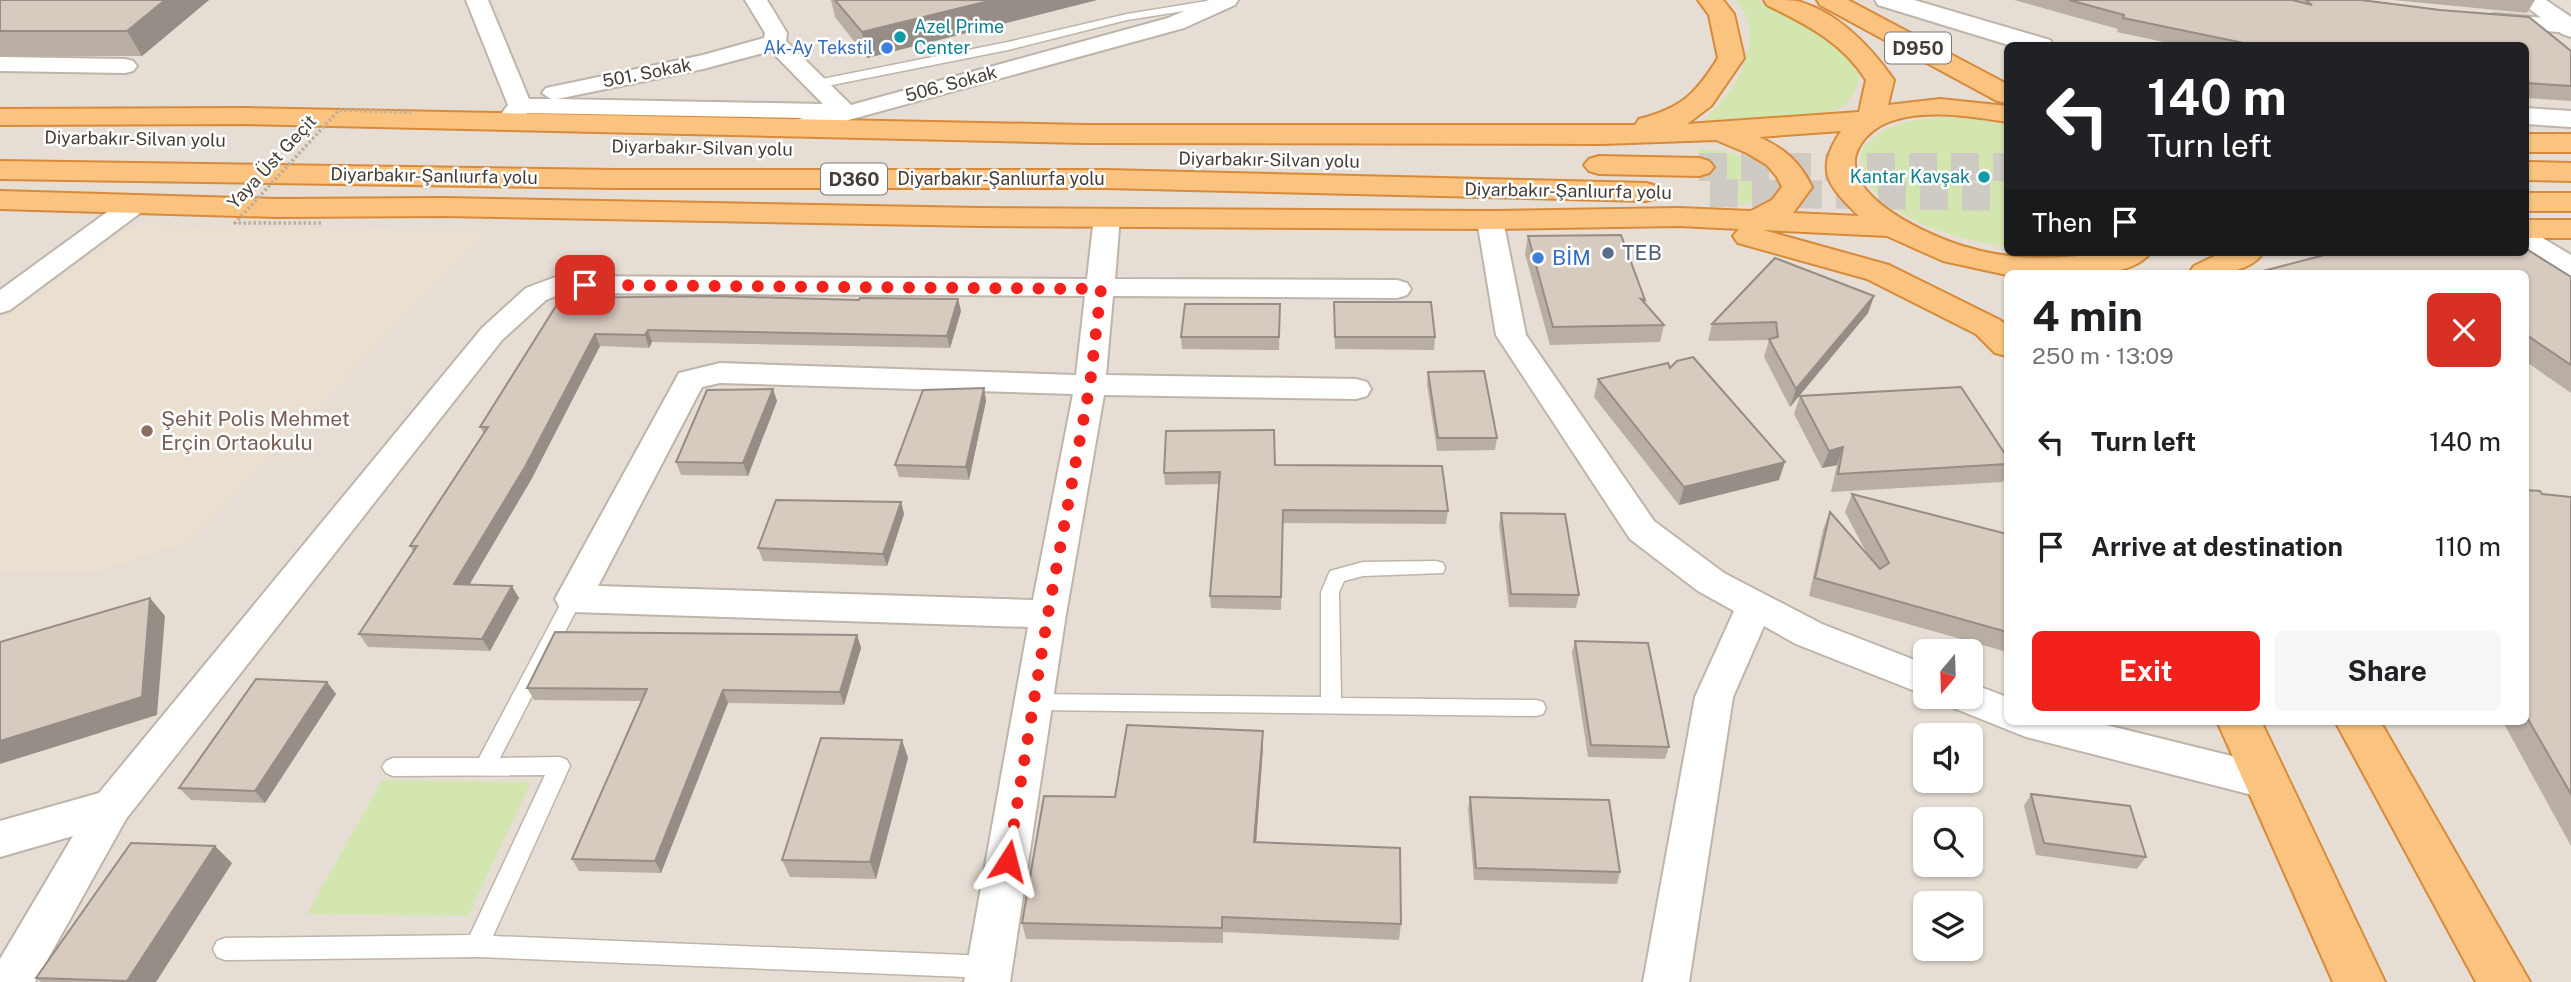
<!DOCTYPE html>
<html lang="en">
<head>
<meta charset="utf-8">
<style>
  body { margin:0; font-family:"Public Sans",sans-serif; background:#f6f6f6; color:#202124; height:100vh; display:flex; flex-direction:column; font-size:26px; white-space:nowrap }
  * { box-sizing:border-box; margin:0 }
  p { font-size:23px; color:#757577 }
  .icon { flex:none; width:38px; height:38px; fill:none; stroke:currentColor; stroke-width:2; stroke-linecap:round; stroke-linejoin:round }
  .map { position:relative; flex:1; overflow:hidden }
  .sheet { position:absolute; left:2004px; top:270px; width:525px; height:455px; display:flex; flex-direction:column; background:#fff; border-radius:10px; box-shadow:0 2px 5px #0004 }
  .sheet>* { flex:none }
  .hud { position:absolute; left:2004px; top:42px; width:525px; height:214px; border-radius:10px; box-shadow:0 2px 5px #0004; background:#202124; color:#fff; overflow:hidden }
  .needle { width:46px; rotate:199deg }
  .tools { position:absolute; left:1913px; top:639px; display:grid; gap:14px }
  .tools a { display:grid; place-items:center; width:70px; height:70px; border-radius:10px; background:#fff; box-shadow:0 2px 5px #0004; font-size:35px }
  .pin { position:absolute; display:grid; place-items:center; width:60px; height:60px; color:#fff; margin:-30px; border-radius:14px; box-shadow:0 4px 10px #0006 }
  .me { position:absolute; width:77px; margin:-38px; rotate:9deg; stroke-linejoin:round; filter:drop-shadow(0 0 5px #0008) }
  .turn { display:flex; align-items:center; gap:24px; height:147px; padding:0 28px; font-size:32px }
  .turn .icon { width:91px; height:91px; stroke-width:2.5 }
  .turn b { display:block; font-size:49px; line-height:60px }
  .then { display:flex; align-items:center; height:66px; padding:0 28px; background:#0003; gap:14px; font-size:26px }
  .round { display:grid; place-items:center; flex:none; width:74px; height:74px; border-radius:10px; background:#f6f6f6 }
  .summary { display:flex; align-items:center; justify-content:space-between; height:119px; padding:0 28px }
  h1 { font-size:42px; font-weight:700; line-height:52px }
  .action { display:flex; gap:14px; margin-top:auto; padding:14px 28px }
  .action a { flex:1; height:80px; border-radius:10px; background:#f3211c; color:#fff; font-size:28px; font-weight:700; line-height:80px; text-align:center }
  .action a+a { background:#f6f6f6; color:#202124 }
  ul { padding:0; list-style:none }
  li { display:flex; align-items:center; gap:21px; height:105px; padding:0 28px }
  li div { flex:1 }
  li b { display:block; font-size:26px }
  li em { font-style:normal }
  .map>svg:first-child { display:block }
  .residential { fill:#e6ded4; fill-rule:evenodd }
  .education { fill:#ebe0d0 }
  .green { fill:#d4e6b0 }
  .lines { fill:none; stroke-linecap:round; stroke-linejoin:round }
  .trunk-tunnel { stroke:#cfcac3; stroke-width:28; stroke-dasharray:28 14; stroke-linecap:butt }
  .service-casing { stroke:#beb4a9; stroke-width:3 }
  .minor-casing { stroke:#beb4a9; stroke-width:4 }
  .tertiary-casing { stroke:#beb4a9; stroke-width:4 }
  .trunk-casing { stroke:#d88a3a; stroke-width:4 }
  .service { fill:#fff; fill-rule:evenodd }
  .minor { fill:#fff; fill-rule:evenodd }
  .tertiary { fill:#fff; fill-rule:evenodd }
  .trunk { fill:#fac480; fill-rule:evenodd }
  .path-bridge { stroke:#bfad9a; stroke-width:3.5; stroke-dasharray:2.5 2.5; stroke-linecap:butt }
  .wall { fill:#b9aea4 }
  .shaded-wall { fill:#968d86 }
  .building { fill:#d7cabf; stroke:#968d86; stroke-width:2 }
  .route { stroke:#f3211c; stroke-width:12; stroke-dasharray:0 21.6 }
  .culture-dot { fill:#0f9aa8; stroke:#fff; stroke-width:2.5 }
  .shop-dot { fill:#3f7fe0; stroke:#fff; stroke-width:2.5 }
  .service-dot { fill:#5c6f8a; stroke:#fff; stroke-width:2.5 }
  .education-dot { fill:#8d6e63; stroke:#fff; stroke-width:2.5 }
  .labels { text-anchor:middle; stroke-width:5; stroke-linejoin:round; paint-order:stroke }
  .far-culture-label { font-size:18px; fill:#0d838f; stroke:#fff; text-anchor:start }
  .far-shop-label { font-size:18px; fill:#366cbe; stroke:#fff; text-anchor:end }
  .far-street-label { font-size:18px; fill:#453d35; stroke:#fff }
  .shield { fill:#fff; stroke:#7d7772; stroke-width:2 }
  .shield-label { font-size:19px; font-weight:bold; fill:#453d35 }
  .service-label { font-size:21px; fill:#4e5e75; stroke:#fff; text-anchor:start }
  .shop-label { font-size:21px; fill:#366cbe; stroke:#fff; text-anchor:start }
  .education-label { font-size:21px; fill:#785e54; stroke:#fff; text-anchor:start }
</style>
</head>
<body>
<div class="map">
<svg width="2571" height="982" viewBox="0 0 2571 982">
  <rect width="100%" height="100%" fill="#f2ede6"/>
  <path class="residential" d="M0 0H2571V982H0ZM2007 46H2525V252H2007ZM2007 273H2525V721H2007ZM1925 651H1970V696H1925ZM1925 735H1970V780H1925ZM1925 819H1970V864H1925ZM1925 903H1970V948H1925Z"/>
  <path class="education" d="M135 225 484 232 189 541 103 570H0V322Z"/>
  <g class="green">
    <path d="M1736 0H1757L1807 27 1843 52 1860 76C1856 88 1852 102 1840 108 1816 121 1733 120 1702 122 1733 95 1770 39 1736 0Z"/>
    <path d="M1941 117 1978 119 2007 124V246C1964 243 1878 217 1862 171 1860 165 1862 156 1862 149 1888 122 1905 121 1941 117Z"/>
    <path d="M1698 149C1726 149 1744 155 1766 171L1767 187C1752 208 1744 205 1719 206Z"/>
    <path d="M382 780 531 782 468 916 307 914Z"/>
  </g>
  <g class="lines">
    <g class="trunk-tunnel">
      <path d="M1699 167H2007"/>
      <path d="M1710 193 2007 197"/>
    </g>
    <g class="service-casing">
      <g id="service">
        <path d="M1213 0 1228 2 1222 5 1127 20 1008 50 817 88 811 84 817 80 1008 42 1127 14Z"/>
        <path d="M1436 561 1443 563 1445 568 1443 573 1363 576 1344 581 1339 592 1341 698 1536 700 1543 702 1546 708 1543 714 1536 716 1034 710 1027 708 1024 702 1027 696 1034 694 1321 697V592L1330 571 1363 562Z"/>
        <path d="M573 592 580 594 582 599 500 758 560 757 567 760 570 766 493 936 990 956 998 959 1002 967 998 975 990 978 477 957 225 960 217 957 213 949 217 941 225 938 470 935 545 775 393 776 386 773 382 767 386 761 393 758H479L566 594Z"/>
      </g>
    </g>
    <g class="minor-casing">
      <g id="minor">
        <path d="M466 0H488L529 99H551L542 93 546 88 703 55 764 38 765 33 745 0H767L787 33 786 41 851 105 1168 18 1209 0H1238L1235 5 1184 28 794 135 785 133 782 128 785 123 803 118 527 113C518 124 513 131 498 127L495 122 508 105ZM771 51 823 104 557 99 703 69Z"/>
        <path d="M2495 14 2569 20 2571 33 2487 26 2484 21 2487 16Z"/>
        <path d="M0 57 125 59 133 61 137 66 133 71 125 73 0 71Z"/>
        <path d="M134 197 143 199 147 205 143 211 10 310 0 313V290L125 199Z"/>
        <path d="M1107 209 1116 211 1120 217 1115 279 1397 280 1407 283 1411 289 1407 295 1397 298 1113 296 1106 375 1356 379 1367 382 1371 389 1367 396 1356 399 1104 395 1066 614 1010 982H964L1028 627 573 612 560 608 555 599 679 373 720 363 1076 375 1085 296 563 293 546 300 502 340 126 819 35 982H0V959L73 836 0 857V821L99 793 482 328 526 288 558 276 1087 279 1094 217 1098 211ZM720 383 1073 394 1033 600 598 586 702 387Z"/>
        <path d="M1490 212 1499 214 1503 220 1526 335 1654 521 1724 573 1822 624 1925 664V695L1796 644 1764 626 1733 697 1689 982H1643L1695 697 1734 611 1698 591 1630 539 1496 335 1477 220 1481 214Z"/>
        <path d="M1970 683 2007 697V721H2090L2264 764 2278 769 2284 781 2278 793 2264 798 2026 737 1951 707 1946 696H1970Z"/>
      </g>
    </g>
    <g class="tertiary-casing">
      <g id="tertiary">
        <path d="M1875 0H1914L2050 40 2054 46H2012L1878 5Z"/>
        <path d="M2518 0H2546L2571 17V37L2562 34Z"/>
        <path d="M2525 108 2571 111V127L2525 124Z"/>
        <path d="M2525 232 2536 234 2571 255V278L2560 275 2521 252H2525Z"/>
      </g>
    </g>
    <g class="trunk-casing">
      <g id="trunk">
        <path d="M1698 0H1723L1734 14 1744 58 1711 106 1687 124 1859 112 1866 80C1842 42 1807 25 1767 5L1764 0C1774 0 1787 0 1797 1 1838 12 1870 46 1894 80L1888 105 1940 99 2007 106V122C1969 116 1916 107 1880 126 1870 132 1860 142 1856 154 1844 199 1932 237 1966 247 2033 268 2085 252 2151 252 2129 284 2043 273 2007 273V275L1943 261 1887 236 1763 230 1889 265 2000 320 2007 326V356L1995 353 1976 334 1867 279 1738 243 1733 236 1739 229 1679 226 1490 229 979 226 444 216 277 217 0 209V191L277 199 444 198 979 208 1490 211 1679 208 1751 211 1772 200 1782 187 1777 177 1767 165 1747 153 1716 140 1602 144 1085 143 247 124 0 125V109L247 108 1085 125H1635L1639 119C1681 108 1695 95 1718 58L1709 15ZM1841 131C1814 172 1828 185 1859 216L1793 213 1812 187C1800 162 1784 148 1759 137Z"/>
        <path d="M1817 0H1848L2007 84V103L1997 101 1820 5Z"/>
        <rect x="2525" y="134" width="46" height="18"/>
        <path d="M1599 156 1699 158 1709 161 1714 167 1709 173 1699 176 1599 174 1589 171 1584 165 1589 159Z"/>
        <path d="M0 161 616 170H1106L1646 183 1657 186 1661 192 1657 198 1646 201 1106 188H616L0 179Z"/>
        <path d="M2525 162 2571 163V181L2525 180Z"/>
        <rect x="2525" y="193" width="46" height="18"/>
        <rect x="2525" y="220" width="46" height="18"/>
        <path d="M2223 252H2264C2247 276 2214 273 2189 273L2194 266Z"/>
        <path d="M2217 721H2261L2385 982H2333Z"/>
        <path d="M2335 721H2380L2530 982H2476Z"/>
      </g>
    </g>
    <use href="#service" class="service"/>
    <use href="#minor" class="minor"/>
    <use href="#tertiary" class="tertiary"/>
    <use href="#trunk" class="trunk"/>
    <path class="path-bridge" d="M321 223H235L339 110 411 112"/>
  </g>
  <g class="wall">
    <path d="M0 0H209L142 56H0Z"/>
    <path d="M831 0H1097L867 58 835 17Z"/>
    <path d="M2014 0H2361L2571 51V101L2525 98V46H2182L2117 32 2118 29Z"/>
    <path d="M2393 0H2535L2527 13Z"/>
    <path d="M1528 236 1645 300V303L1664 325 1660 342 1550 345 1525 254Z"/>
    <path d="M2365 254 2571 277V393L2525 361V273H2262L2263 271Z"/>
    <path d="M1874 296 1868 313 1790 407 1764 357 1769 340 1708 341 1712 324Z"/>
    <path d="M561 298 859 300 958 299 961 311 950 348 652 342 649 348 600 346 531 480 469 585 519 598 490 651 368 647 359 634 413 551 410 546 484 434 480 427Z"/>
    <path d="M1334 302 1435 337 1434 350 1335 349Z"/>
    <path d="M1280 304 1279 350 1182 349 1181 337Z"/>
    <path d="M1670 368 1779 480 1679 505 1594 397 1598 379Z"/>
    <path d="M1428 372 1497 438 1495 450 1437 451 1427 384Z"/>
    <path d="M984 388 986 401 969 480 899 477 895 465Z"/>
    <path d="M773 389 777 401 748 476 681 475 676 462Z"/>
    <path d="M1800 396 2007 457V473L2003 482 1831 492 1837 465 1822 468 1794 414Z"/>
    <path d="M1275 465 1448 511 1446 524 1283 523 1281 610 1211 608 1210 596 1219 484 1165 485 1164 473Z"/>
    <path d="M2525 490 2542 494 2571 497V846L2503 722 2499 721H2525Z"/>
    <path d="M1852 494 2007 534V652L1809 596 1823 530 1830 512 1867 554 1845 512Z"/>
    <path d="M901 502 904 514 887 566 763 561 758 548Z"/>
    <path d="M1501 513 1579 595 1576 608 1509 607 1499 525Z"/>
    <path d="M857 635 861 648 844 705 728 703 661 873 579 871 572 859 641 701 534 700 527 688Z"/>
    <path d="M1575 641 1669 747 1665 759 1588 757 1572 653Z"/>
    <path d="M327 682 336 694 265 803 191 800 179 788Z"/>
    <path d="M1263 731V747L1256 842 1401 924 1399 940 1223 932V943L1026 939 1022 923 1115 797Z"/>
    <path d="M902 740 908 758 876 879 790 877 782 860Z"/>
    <path d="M2031 794 2146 857 2137 869 2036 855 2024 806Z"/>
    <path d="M1470 797 1620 872 1617 884 1474 880 1468 809Z"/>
    <path d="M232 863 156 982H41L36 978Z"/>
  </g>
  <g class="shaded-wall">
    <path d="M165 0H209L142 56 127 31Z"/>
    <path d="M993 0H1097L867 58 862 32Z"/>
    <path d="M1874 296 1868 313 1790 407 1796 389Z"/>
    <path d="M958 299 961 311 950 348 947 336Z"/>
    <path d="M648 330 652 342 649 348 645 335Z"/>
    <path d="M595 334 600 346 531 480 462 597 454 584Z"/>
    <path d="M984 388 986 401 969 480 966 467Z"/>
    <path d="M773 389 777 401 748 476 743 463Z"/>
    <path d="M1843 447 1837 465 1822 468 1829 451Z"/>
    <path d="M1785 462 1779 480 1679 505 1684 487Z"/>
    <path d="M901 502 904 514 887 566 883 554Z"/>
    <path d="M512 586 519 598 490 651 482 639Z"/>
    <path d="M150 598 165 616 157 715 0 764V741Z"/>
    <path d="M857 635 861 648 844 705 840 692Z"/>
    <path d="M327 682 336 694 265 803 255 791Z"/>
    <path d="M723 690 728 703 661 873 655 861Z"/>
    <path d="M1263 731V747L1255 858 1254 842Z"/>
    <path d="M902 740 908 758 876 879 870 862Z"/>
    <path d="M215 846 232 863 156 982H129L127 981Z"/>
  </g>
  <g class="building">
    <path d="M0 0H165L127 31H0Z"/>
    <path d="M835 0H993L862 32Z"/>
    <path d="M2069 0H2292L2312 5 2306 0H2361L2440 10 2529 17 2571 51V86L2525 83V46H2258L2123 18 2124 15Z"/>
    <path d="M1621 235 1645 300 1641 299 1664 325 1553 327 1528 236Z"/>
    <path d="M2525 248 2571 277V365L2525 334V273H2266L2263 271 2336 252H2361L2365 254 2379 252H2525Z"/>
    <path d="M1775 258 1874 296 1796 389 1769 339 1778 337 1776 322 1712 324Z"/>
    <path d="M713 296 859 300 860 298 958 299 947 336 648 330 645 335 595 334 525 467 454 584 512 586 482 639 359 634 417 546H410L488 427H480L561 298Z"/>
    <path d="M1334 302H1431L1435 337H1335Z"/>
    <path d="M1185 304H1280L1279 337H1181Z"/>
    <path d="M1693 357 1785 462 1684 487 1598 379 1668 363 1670 368 1677 361Z"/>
    <path d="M1484 371 1497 438H1438L1428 372Z"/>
    <path d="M1961 387 2007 457V464L1838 474 1843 447 1829 451 1800 396Z"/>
    <path d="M984 388 966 467 895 465 923 390Z"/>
    <path d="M773 389 743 463 676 462 707 390Z"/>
    <path d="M1274 430 1275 465 1442 466 1448 511 1283 510 1281 597 1210 596 1220 472 1164 473 1166 431Z"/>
    <path d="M2525 490 2540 491 2542 494 2571 497V794L2525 714Z"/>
    <path d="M1852 494 2007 534V632L1815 578 1830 512 1880 569 1889 563Z"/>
    <path d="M776 500 901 502 883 554 758 548Z"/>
    <path d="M1501 513 1565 514 1579 595 1511 594Z"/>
    <path d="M150 598 142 697 0 741V642Z"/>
    <path d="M555 632 857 635 840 692 723 690 655 861 572 859 647 689 527 688Z"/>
    <path d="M1575 641 1648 643 1669 747 1591 745Z"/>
    <path d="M256 679 327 682 255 791 179 788Z"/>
    <path d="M1127 725 1263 731 1254 842 1400 848 1401 924 1222 917V928L1022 923 1044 796 1115 797Z"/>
    <path d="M821 738 902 740 870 862 782 860Z"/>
    <path d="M2031 794 2130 806 2146 857 2044 843Z"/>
    <path d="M1470 797 1609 800 1620 872 1476 868Z"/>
    <path d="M131 843 215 846 127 981 36 978Z"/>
  </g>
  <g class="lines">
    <path class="route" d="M585 285 1101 289 1090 384 1048 614 1008 861"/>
  </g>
  <g class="culture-dot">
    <circle cx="900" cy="37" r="7"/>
    <circle cx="1984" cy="177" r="7"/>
  </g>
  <g class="shop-dot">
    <circle cx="887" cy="48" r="7"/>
    <circle cx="1538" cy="258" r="7"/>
  </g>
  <circle class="service-dot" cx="1608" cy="253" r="7"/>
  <circle class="education-dot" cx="147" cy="431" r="7"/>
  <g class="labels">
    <g class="far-culture-label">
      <text x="914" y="33">Azel Prime<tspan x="914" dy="21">Center</tspan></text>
      <text x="1970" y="183" text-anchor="end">Kantar Kavşak</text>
    </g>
    <g class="far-shop-label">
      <text x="873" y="54">Ak-Ay Tekstil</text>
    </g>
    <g class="far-street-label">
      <text transform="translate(647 73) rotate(-11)" y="6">501. Sokak</text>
      <text transform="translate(951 84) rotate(-15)" y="6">506. Sokak</text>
      <text transform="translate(135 139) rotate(1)" y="6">Diyarbakır-Silvan yolu</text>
      <text transform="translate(702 148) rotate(1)" y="6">Diyarbakır-Silvan yolu</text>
      <text transform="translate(1269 160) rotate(1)" y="6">Diyarbakır-Silvan yolu</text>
      <text transform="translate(272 162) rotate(-47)" y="6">Yaya Üst Geçit</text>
      <text transform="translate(434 176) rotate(1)" y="6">Diyarbakır-Şanlıurfa yolu</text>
      <text x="1001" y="185">Diyarbakır-Şanlıurfa yolu</text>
      <text transform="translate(1568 191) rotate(1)" y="6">Diyarbakır-Şanlıurfa yolu</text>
    </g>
    <g class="shield">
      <rect x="1885" y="32.5" width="66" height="31" rx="5"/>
      <rect x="821" y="163.5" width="66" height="31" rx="5"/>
    </g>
    <g class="shield-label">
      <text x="1918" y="55">D950</text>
      <text x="854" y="186">D360</text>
    </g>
    <g class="service-label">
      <text x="1622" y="260">TEB</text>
    </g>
    <g class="shop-label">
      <text x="1552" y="265">BİM</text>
    </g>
    <g class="education-label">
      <text x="161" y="426">Şehit Polis Mehmet<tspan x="161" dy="24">Erçin Ortaokulu</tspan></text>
    </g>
  </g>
</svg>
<div class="tools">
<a><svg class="needle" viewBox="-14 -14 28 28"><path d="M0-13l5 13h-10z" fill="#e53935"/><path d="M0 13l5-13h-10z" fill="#757577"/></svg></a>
<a><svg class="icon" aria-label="sound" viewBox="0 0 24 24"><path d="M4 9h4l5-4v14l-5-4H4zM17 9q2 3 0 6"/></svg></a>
<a><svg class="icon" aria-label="search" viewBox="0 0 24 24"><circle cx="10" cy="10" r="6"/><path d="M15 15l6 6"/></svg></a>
<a><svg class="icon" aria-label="layers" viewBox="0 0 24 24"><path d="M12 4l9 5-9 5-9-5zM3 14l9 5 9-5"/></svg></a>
</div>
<div class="pin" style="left:585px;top:285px;background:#d93025"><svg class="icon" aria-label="arrive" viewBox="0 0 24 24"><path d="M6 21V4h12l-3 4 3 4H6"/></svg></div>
<svg class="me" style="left:1008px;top:861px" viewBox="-20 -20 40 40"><path d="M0-17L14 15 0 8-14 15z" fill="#f3211c" stroke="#fff" stroke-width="4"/></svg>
<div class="hud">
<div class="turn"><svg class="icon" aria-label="left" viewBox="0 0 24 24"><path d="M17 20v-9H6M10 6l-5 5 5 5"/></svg><div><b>140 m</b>Turn left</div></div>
<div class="then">Then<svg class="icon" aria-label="arrive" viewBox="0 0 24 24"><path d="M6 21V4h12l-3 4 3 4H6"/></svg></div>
</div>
<section class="sheet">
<div class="summary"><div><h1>4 min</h1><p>250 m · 13:09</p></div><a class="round" style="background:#d93025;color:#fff"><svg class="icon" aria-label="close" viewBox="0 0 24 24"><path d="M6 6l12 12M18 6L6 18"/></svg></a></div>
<ul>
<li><svg class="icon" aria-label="left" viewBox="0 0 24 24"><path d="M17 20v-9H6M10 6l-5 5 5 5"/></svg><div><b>Turn left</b></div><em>140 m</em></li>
<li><svg class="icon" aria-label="arrive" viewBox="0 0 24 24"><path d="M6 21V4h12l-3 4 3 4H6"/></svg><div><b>Arrive at destination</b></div><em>110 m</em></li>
</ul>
<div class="action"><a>Exit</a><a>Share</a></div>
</section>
</div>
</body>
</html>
